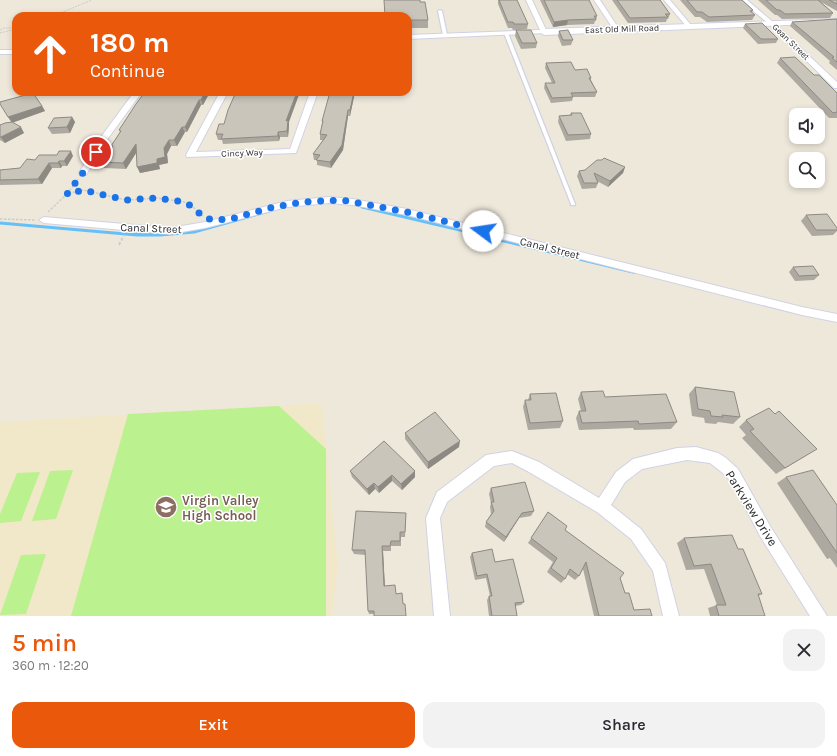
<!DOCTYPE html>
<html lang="en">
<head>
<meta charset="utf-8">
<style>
  body { margin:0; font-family:Karla,sans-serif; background:#f2f2f3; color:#2b2b33; height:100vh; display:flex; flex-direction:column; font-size:15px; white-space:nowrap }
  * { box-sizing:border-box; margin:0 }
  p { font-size:13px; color:#7c7c81 }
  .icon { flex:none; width:22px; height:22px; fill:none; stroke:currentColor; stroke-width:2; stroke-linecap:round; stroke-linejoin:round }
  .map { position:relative; height:616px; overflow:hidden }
  .details { display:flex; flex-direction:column; background:#fff; flex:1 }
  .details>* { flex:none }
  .banner { position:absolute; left:12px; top:12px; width:400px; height:84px; border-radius:12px; box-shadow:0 2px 6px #0003; background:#ea580c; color:#fff; overflow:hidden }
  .buttons { position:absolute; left:789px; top:108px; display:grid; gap:8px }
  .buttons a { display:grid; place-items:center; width:36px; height:36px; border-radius:8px; background:#fff; box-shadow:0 2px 6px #0003; font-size:20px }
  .pin { position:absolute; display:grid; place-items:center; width:34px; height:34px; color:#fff; margin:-17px; border:2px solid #fff; border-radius:50%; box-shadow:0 1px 4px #0007 }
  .me { position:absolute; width:44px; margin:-22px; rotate:284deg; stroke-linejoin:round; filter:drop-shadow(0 0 3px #0008) }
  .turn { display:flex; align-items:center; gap:14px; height:84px; padding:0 12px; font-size:18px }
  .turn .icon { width:52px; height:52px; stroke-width:2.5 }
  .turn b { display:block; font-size:28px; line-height:34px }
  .round { display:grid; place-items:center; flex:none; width:42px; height:42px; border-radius:12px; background:#f2f2f3 }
  .summary { display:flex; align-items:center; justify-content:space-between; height:68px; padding:0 12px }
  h1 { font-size:24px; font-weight:600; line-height:30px; color:#ea580c }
  .cta { display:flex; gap:8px; margin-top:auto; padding:8px 12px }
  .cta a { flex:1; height:46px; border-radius:12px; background:#ea580c; color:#fff; font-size:16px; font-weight:600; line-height:46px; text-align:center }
  .cta a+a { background:#f2f2f3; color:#2b2b33 }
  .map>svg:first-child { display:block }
  .education { fill:#f1e8c9 }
  .pitch { fill:#bbf18e }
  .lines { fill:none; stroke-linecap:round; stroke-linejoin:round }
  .stream-far1 { stroke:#66c0f8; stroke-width:3 }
  .stream { stroke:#66c0f8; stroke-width:3.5 }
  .service-casing { stroke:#d0d2e4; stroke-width:2.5 }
  .minor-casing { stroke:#d0d2e4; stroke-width:2 }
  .tertiary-casing { stroke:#d0d2e4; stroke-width:2 }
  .path-far2 { stroke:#ccc; stroke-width:1; stroke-dasharray:2 1; stroke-linecap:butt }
  .path-far1 { stroke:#ccc; stroke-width:1.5; stroke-dasharray:2.5 1.5; stroke-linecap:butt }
  .path { stroke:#ccc; stroke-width:2; stroke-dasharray:3 2; stroke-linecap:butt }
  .service { fill:#fff; fill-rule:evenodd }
  .minor { fill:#fff; fill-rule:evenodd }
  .tertiary { fill:#fff; fill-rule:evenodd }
  .wall { fill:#ada9a1 }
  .shaded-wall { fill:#8d8a83 }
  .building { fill:#c9c5bb; stroke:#8d8a83 }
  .route { stroke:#1a73e8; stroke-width:7; stroke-dasharray:0 12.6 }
  .labels { text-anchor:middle; stroke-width:3; stroke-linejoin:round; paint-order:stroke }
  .far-street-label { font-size:9px; fill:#2a2a2a; stroke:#fff }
  .street-label { font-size:11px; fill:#2a2a2a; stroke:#fff }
  .near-education-label { font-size:13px; font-weight:bold; fill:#785e54; stroke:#fff; text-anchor:start }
  .near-street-label { font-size:13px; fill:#2a2a2a; stroke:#fff }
</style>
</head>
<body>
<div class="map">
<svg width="837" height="616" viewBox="0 0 837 616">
  <rect width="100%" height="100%" fill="#eee8db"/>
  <path class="education" d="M322 403 338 566 332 616H0V422Z"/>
  <g class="pitch">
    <path d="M279 406 326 449V616H71L128 414Z"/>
    <path d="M73 470 56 519 32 521 50 471Z"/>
    <path d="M40 472 21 521 0 523V514L17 473Z"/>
    <path d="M46 554 26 614 0 615 21 555Z"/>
  </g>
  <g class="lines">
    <g class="stream-far1">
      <path d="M362 207 481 235"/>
      <path d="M0 223 137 235H160L194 232 269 211"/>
    </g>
    <g class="stream">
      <path d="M130 234H167"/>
      <path d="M476 234 634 272"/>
    </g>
    <g class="service-casing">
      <g id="service">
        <path d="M440 10 442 11 447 35 445 36 443 35 438 11Z"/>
        <path d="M505 32 508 33 575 204V205H571V204L504 33Z"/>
      </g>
    </g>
    <g class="minor-casing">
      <g id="minor">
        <path d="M526 0H532L547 32 546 33 408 39V35L540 30Z"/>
        <path d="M594 0H600L619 29 618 30H614Z"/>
        <path d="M664 0H670L691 25V27H687Z"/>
        <path d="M740 0H747L773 22 837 82V88H834L769 24Z"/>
        <rect x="0" y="50" width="16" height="4"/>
        <path d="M134 92H142L106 141 86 175H80L79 173 98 141Z"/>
        <path d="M220 92H228L196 152 290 149 310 92H318L296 153 187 157 186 155Z"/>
        <path d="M329 197 353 199 407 209 802 307 837 314V322L802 315 407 215 353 205 329 203 287 207 205 228 170 234 44 223 39 220 44 217 170 228 205 222 287 201Z"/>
        <path d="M696 447 718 453 726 458 738 469 770 526 827 616H810L760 536 733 484 724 474 710 463 687 460 642 469 625 482 611 505 641 529 665 563 679 616H663L653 571 631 539 597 512 529 472 512 463 494 466 447 502 440 518 450 616H434L426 518 437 492 486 455 512 451 539 462 599 498 616 472 633 459 677 448Z"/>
      </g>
    </g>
    <g class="tertiary-casing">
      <path id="tertiary" d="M837 19V23L544 35 540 32 544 29Z"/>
    </g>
    <g class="path-far2">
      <path d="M53 16 92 0"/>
      <path d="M0 30 4 28H14"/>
      <path d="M0 33 16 29"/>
    </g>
    <g class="path-far1">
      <path d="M67 194 79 178"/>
      <path d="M48 212 67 194 83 190 126 200 157 198 184 202 193 207 203 216"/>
      <path d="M0 219 35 220"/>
    </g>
    <path class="path" d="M119 245 124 235"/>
    <use href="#service" class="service"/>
    <use href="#minor" class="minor"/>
    <use href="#tertiary" class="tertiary"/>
  </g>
  <g class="wall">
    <path d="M498 0H517L528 24 527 29 513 30 512 28H508L498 4Z"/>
    <path d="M540 0H589L597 16 596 21H595L594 24 567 25 553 27Z"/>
    <path d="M612 0H660L670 14 668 19H667L666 22 628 23Z"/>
    <path d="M680 0H742L753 10 752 13 755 15 752 20 707 22 700 17H695Z"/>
    <path d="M758 0H837V11L821 2 833 13 830 18 782 19 777 15H775Z"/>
    <path d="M408 16 428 20V28H408Z"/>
    <path d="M837 19V70L829 63 830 61 790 26 792 22Z"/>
    <path d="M745 24 778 39 776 43 758 44 743 28Z"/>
    <path d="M516 30 537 43 536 48 521 49 515 36Z"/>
    <path d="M559 31 573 40 571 45 562 46 558 36Z"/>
    <path d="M780 58 814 75 837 93V118H829L777 63Z"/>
    <path d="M546 63 575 70 591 78V80L597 92 595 97H573L572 101 551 103 544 88 545 83H552L545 68Z"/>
    <path d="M145 92H210L203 105H201L187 132H185L177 146H171L167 154 168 163 159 165 160 169 140 173 136 153 126 169 104 168 101 162 112 147 111 146 120 132 119 130Z"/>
    <path d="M355 92 350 116H348L343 150 331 168 317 165V160H314L313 154 323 140H320V134L322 124V121Z"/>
    <path d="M42 106 45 111 12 122 24 133 5 143 0 140V125L12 122 8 117Z"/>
    <path d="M571 113 591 134 590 139 566 141 558 122 559 116 570 115Z"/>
    <path d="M72 117 75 122 70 133 52 134 48 128Z"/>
    <path d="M289 122V126L288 137H280L279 141 223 144 222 140H218L216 134 224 124Z"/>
    <path d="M57 155 73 156 67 166H62L61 168H52L42 184 0 185V170L20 168 35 160Z"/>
    <path d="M625 167 623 173 608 187 597 181 598 183 596 188 582 189 577 176 579 171Z"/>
    <path d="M806 215 837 228V231L833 235 812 236 801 221Z"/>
    <path d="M793 267 819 275 814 280 795 281 789 272Z"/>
    <path d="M695 387 740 417 733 424 718 422 716 424 705 423 704 418 692 416 689 394Z"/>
    <path d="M581 392 605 397 677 422 671 429 634 430 633 428 579 430 576 418 579 411H581L578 399Z"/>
    <path d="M530 394 563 421 560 428 528 430 523 407 525 400H528Z"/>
    <path d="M746 420 807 455 776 474 742 438 746 435 739 427Z"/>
    <path d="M405 433 459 447 428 469 405 439Z"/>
    <path d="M350 471 415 477 402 490 392 481 379 493 375 489 369 495 352 477Z"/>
    <path d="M786 477 837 505V568L830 558 827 559 777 483Z"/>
    <path d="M491 488 534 511 531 516 519 518 504 542 485 527 486 522 491 514 490 507 491 503 489 494Z"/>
    <path d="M548 512 565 530 620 578 625 593 634 610 652 616H594L583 569 579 576 575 580 567 574 565 579 561 583 547 572 553 562 528 543Z"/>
    <path d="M406 518 405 537H401V546H391V551H383L385 586 396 589 374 614H369L368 611 366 555 354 554 352 550Z"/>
    <path d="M684 538 738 549 762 594 758 596 765 616H710L708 608 717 605 704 569 686 570 677 543Z"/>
    <path d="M472 553 495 562 524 602 521 605 515 606 517 616H489L487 600 489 596H490L486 578 475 580 470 557Z"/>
  </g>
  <g class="shaded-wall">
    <path d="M568 20 567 25 553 27 554 22Z"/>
    <path d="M205 92H210L203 105 201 100Z"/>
    <path d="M297 92H300L289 122V126L288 137 287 131 286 121Z"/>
    <path d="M354 92H355L350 116V110Z"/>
    <path d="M199 100 201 105 187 132 185 127Z"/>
    <path d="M42 106 45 111 12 123 8 117Z"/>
    <path d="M348 110V116L343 150 331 168 330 162Z"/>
    <path d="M72 117 75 122 70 133 67 127Z"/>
    <path d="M21 127 24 133 5 143 1 137Z"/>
    <path d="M182 127 185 132 177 146 174 140Z"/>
    <path d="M278 132 280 137 279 141 278 136Z"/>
    <path d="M169 140 171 146 167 154 168 163 159 165 160 169 140 173 137 167 164 148Z"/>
    <path d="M136 144 138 150 126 169 123 163Z"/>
    <path d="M71 151 73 156 67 166 64 161Z"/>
    <path d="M59 161 62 166 61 168 58 163Z"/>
    <path d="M49 163 52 168 42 184 38 179Z"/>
    <path d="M625 167 623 173 608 187 610 181Z"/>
    <path d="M460 441 459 447 428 469V462Z"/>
    <path d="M415 471V477L402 490 401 484Z"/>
    <path d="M392 475V481L379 493 378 487Z"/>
    <path d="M374 483 375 489 369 495 367 489Z"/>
    <path d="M522 513 519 518 504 542 506 537Z"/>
    <path d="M382 546 383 551 385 590 384 586Z"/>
  </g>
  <g class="building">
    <path d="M384 0H420V2H425L428 20H408V16H385Z"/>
    <path d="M499 0H517L528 24H514L513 22H508Z"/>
    <path d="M544 0H589L597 16H594L596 19 568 20 554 22Z"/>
    <path d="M617 0H660L670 14H665L668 17 630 18Z"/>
    <path d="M687 0H742L753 10 750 11 755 15 709 17 702 12H697Z"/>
    <path d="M766 0H818L833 13 785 14 780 10H777Z"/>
    <path d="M829 0H837V4Z"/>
    <path d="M837 19V62L832 58 834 57 792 22Z"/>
    <path d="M762 23 778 39H761L745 24Z"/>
    <path d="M516 30H531L537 43H522Z"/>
    <path d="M568 30 573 40H563L559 31Z"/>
    <path d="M795 57 814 75H819L837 93V112L833 113 780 58Z"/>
    <path d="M571 62 575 70 587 69 591 78H589L597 92 571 93 573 97 552 98 545 83H555L546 63Z"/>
    <path d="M145 92H205L201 100H199L185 127H182L174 140H169L164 148 165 157 157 159V163L137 167 136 144 123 163 101 162 113 146H111L121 131 119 130 136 104Z"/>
    <path d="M236 92H297L286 121 288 120 287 131 278 132V136L221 139 223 134H216L219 124H224L228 110Z"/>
    <path d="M330 92H354L350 110H348L342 145 330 162 316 160 320 155 313 154 327 135 320 134 323 121H322Z"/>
    <path d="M33 93 42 106 8 117 0 104V102Z"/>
    <path d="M571 113H581L591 134 568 135 559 116 572 115Z"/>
    <path d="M72 117 67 127 48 128 54 118Z"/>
    <path d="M12 122 21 127 1 137H0V125L5 123Z"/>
    <path d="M59 151H71L64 161H59L58 163H49L38 179 0 180V170L20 168 27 159 35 160 39 155H57Z"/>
    <path d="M604 158 625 167 610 181 594 173 598 183H584L579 171 585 170 597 160H602Z"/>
    <path d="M827 214 837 228V230H816L806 215Z"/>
    <path d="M813 266 819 275 799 276 793 267Z"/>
    <path d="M695 387 734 392 740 417 722 415 723 417 711 416 710 411 698 409Z"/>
    <path d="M603 391 605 397 666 394 677 422 639 424 638 421 582 423 579 411H586L581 392Z"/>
    <path d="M556 393 563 421 530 423 525 400H531L530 394Z"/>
    <path d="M769 408 775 414 779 411 817 449 785 468 750 431 754 429 746 420Z"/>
    <path d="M435 412 460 441 428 462 405 433Z"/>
    <path d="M384 441 415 471 401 484 392 475 378 487 374 483 367 489 350 471Z"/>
    <path d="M813 470 837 505V553L786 477Z"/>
    <path d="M525 482 534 511 522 513 506 537 486 522 494 511 491 502H494L491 488Z"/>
    <path d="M356 511 406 513 405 532H400V541H391L390 546H382L384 586 395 585 396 594 402 593 403 604H405L406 616H374V611H368L365 550H352Z"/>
    <path d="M548 512 567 526 565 530 624 573 620 578 625 593H629L634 610 650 609 652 616H599L586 562 579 576 570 569 565 579 551 568 557 558 531 538Z"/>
    <path d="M732 535 738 549H743L762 594H758L765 616H719L716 605H726L711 564 694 566 684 538Z"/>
    <path d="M492 549 495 562 513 559 524 602 515 603 517 616H492L489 596H492L487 574 477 576 472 553Z"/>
  </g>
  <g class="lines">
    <path class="route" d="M96 152 91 162 67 194 83 190 126 200 157 198 184 202 193 207 204 218 214 220 231 219 270 208 302 202 341 200 407 212 483 231"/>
  </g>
  <defs>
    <g id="school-disc" transform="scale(1.15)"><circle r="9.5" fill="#8d6e63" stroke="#fff"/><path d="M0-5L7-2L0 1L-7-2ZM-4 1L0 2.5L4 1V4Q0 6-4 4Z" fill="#fff"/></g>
  </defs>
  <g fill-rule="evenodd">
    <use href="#school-disc" x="166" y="507"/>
  </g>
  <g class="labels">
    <g class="far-street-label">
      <text transform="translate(622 29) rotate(-2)" y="3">East Old Mill Road</text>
      <text transform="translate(791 42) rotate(44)" y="3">Gean Street</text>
      <text transform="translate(242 153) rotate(-2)" y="3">Cincy Way</text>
    </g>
    <g class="street-label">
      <text transform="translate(151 228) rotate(2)" y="4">Canal Street</text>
      <text transform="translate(550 248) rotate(14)" y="4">Canal Street</text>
    </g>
    <g class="near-education-label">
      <text x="182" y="505">Virgin Valley<tspan x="182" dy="15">High School</tspan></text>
    </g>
    <g class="near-street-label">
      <text transform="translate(752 508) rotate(58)" y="5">Parkview Drive</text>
    </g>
  </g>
</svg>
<div class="buttons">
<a><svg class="icon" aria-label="sound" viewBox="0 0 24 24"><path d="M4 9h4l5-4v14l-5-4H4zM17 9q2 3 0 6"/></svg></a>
<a><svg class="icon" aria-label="search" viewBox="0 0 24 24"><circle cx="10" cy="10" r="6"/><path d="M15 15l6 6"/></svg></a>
</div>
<div class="pin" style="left:96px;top:152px;background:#d93025"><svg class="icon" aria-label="arrive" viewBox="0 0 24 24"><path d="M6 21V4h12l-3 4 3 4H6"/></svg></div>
<svg class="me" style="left:483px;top:231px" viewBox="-20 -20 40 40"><circle r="19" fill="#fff"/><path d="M0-13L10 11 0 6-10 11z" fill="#1a73e8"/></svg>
<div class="banner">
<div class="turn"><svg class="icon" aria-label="ahead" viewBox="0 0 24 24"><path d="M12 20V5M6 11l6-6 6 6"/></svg><div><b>180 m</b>Continue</div></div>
</div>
</div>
<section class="details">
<div class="summary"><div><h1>5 min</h1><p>360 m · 12:20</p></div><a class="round"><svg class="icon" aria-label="close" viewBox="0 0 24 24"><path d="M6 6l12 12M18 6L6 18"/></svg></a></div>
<div class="cta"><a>Exit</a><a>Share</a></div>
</section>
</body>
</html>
